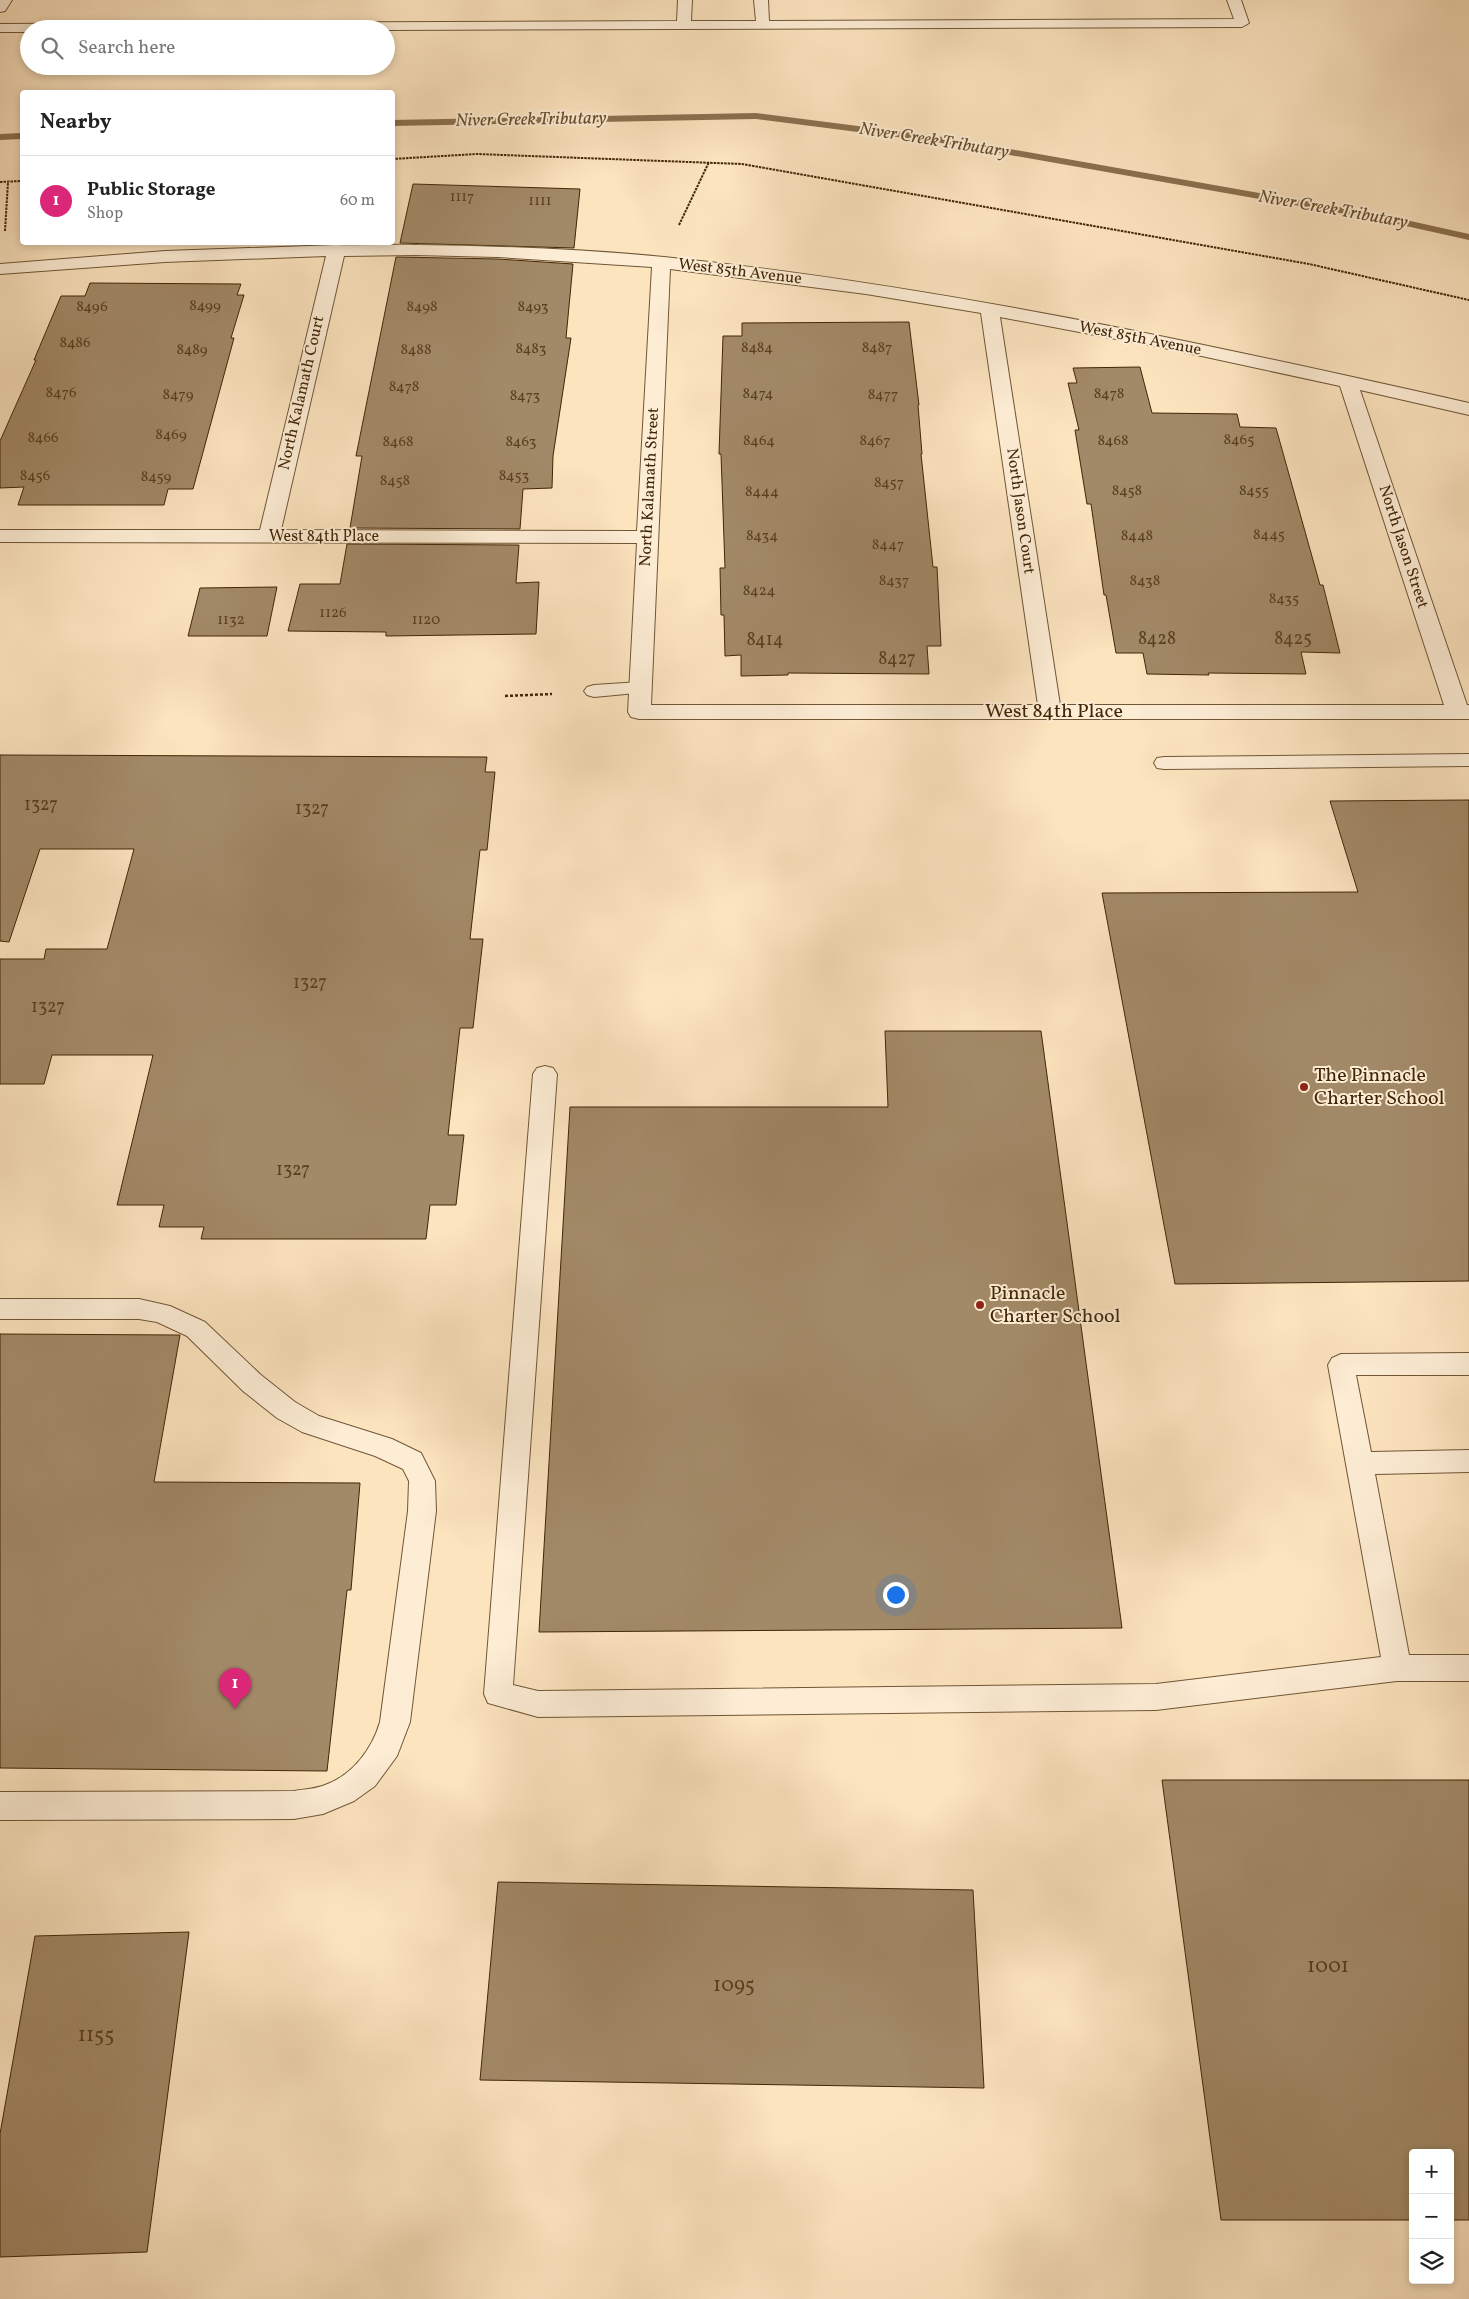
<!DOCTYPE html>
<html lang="en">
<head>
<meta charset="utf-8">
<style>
  body { margin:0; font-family:Vollkorn,serif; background:#f6f6f6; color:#222 }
  .controls { position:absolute; right:15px; bottom:15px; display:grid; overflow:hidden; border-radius:5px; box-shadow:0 2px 8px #0003 }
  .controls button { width:45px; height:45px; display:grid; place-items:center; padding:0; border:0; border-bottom:1px solid #e0e0e0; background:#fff; color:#222; font:25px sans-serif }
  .you { position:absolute; left:895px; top:1594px; width:18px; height:18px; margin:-12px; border:4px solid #fff; border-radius:50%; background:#1a73e8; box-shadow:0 0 0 8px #1a73e833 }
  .badge { display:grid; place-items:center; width:32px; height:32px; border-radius:50%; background:#db2777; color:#fff; font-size:16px; font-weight:700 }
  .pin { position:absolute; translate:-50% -41px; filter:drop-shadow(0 1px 2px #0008) }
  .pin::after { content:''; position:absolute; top:26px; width:18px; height:15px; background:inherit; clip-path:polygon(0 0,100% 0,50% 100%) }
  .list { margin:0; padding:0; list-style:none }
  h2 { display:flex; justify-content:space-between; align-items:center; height:65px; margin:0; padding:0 20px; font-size:21px }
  h2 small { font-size:16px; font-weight:400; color:#767676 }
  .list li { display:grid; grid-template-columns:32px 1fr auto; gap:15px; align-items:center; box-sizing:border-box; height:90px; padding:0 20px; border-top:1px solid #e0e0e0 }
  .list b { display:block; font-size:19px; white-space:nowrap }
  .list p { margin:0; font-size:16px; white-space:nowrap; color:#767676 }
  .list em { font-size:16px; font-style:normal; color:#767676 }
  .icon { flex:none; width:28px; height:28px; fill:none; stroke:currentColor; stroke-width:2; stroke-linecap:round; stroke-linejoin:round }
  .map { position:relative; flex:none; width:1469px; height:2299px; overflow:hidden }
  .search { position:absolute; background:#fff; box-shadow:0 2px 8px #0003; left:20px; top:20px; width:375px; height:55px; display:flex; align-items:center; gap:12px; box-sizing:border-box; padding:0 18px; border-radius:28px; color:#767676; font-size:19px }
  .panel { position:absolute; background:#fff; box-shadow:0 2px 8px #0003; left:20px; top:90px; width:375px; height:155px; border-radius:5px }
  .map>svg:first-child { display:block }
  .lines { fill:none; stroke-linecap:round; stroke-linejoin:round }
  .stream { fill:#8b7150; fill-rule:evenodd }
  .building { fill:#a28967; stroke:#412607 }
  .lane-casing { stroke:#705635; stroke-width:2 }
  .street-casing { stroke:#705635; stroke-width:2 }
  .path-far1 { stroke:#412607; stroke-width:2; stroke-dasharray:2.5 1; stroke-linecap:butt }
  .path { stroke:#412607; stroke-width:2.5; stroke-dasharray:3 2; stroke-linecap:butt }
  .lane { fill:#fdedd5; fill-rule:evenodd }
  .street { fill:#fdedd5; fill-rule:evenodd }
  .poi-dot { fill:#8f2418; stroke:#fdedd5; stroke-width:2 }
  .labels { text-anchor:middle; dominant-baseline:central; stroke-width:4; stroke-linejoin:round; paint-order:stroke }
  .far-number-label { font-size:15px; fill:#593f1f }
  .far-street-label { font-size:16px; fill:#412607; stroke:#fdedd5 }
  .far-water-label { font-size:18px; font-style:italic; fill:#664c2b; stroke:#fdedd5 }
  .number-label { font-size:18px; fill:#593f1f }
  .street-label { font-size:20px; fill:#412607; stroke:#fdedd5 }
  .poi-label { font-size:20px; fill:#412607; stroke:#fdedd5; text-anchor:start }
  .near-number-label { font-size:21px; fill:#593f1f }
</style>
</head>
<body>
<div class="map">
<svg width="1469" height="2299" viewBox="0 0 1469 2299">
  <rect width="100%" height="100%" fill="#fce4bf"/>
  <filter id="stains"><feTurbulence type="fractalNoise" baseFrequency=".004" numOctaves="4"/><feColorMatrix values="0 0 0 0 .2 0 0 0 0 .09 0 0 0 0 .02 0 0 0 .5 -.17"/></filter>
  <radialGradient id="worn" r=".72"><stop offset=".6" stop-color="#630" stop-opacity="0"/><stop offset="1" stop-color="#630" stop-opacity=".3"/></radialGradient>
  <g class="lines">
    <path class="stream" d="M756,113L936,136L1379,214L1469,234V240L1379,220L936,142L756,119L392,126V120Z
      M22,133V139L0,140V134Z"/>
  </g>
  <path class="building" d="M413,184L580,189L574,248L400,243Z
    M396,257L498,259L573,264L566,338H571L553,456L552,488L523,489L520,529L350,528L362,456H356Z
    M90,283L241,284L237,295H244L231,338H234L193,489H168L164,505H18L24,487L0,488V441L36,360H34L61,296H85Z
    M909,322L919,405H918L922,454H921L933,567H937L941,646H927L929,674L788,673V675L741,676V655L725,656L724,615H721L720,568H725L721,454H719L723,336H742V323Z
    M1140,367L1152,413L1237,414L1240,427L1276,428L1320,585H1323L1340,653L1301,652L1306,674L1208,673L1209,675L1147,674L1143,653H1116L1106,595H1104L1091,504H1087L1075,430H1079L1068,383H1077L1073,368Z
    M347,544L519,545L516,583L539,582L536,634L386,636V632L288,631L300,584H340Z
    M277,587L267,636H188L200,588Z
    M0,755L487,757L485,772H495L487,850H480L470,939H483L473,1028H460L448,1135H464L456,1205H430L426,1239H201L204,1227H159L164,1205H117L153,1055H52L44,1084H0V959H44L46,949H107L134,849H40L9,942L0,941Z
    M1469,800V1281L1175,1284L1102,893L1358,892L1330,801Z
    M885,1031H1041L1122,1628L539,1632L570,1107H888Z
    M0,1334L180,1335L154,1482L360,1483L351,1590H347L327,1771L0,1768Z
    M1162,1780H1469V2220H1450V2153H1413V2220H1221Z
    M498,1882L973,1890L984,2088L480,2080Z
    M189,1932L147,2252L0,2257V2134L35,1936Z"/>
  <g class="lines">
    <defs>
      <path id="lane" d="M0,0H12L5,11L0,12Z
        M678,0H692L691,21H756L754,0H768L769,21L1234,19L1227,0H1241L1249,23L1242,27L386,30V29H29V32H0V24L677,21Z
        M640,682L647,684L650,688L647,692L594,697L587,695L584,691L587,687L594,685Z
        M1469,754V766L1164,769L1157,768L1154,763L1157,758L1164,757Z
        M545,1066L553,1068L557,1074L513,1685L538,1691L1156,1684L1381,1657L1328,1365L1332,1358L1341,1354L1469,1353V1375H1356L1371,1452L1469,1450V1472L1375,1474L1409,1655H1469V1681H1397L1156,1710L538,1717L488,1703L484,1694L533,1074L537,1068Z
        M0,1299H139L170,1306L205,1322L261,1375L295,1402L319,1416L392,1439L421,1453L435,1481L436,1511L410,1722L397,1756L375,1786L354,1801L323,1814L294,1819L0,1820V1792L294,1791C304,1789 316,1789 325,1785C353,1775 372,1749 380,1722L408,1511L409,1481L403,1469L375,1456L302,1432L277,1418L243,1391L187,1336L157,1322L139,1319H0Z"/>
      <path id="street" d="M336,245C363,246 390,244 417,245C499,246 582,249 664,257C936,285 1203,343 1469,403V415L1360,390L1467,705H1469V719H639L631,717L628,712L637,543L0,542V530H260L326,256L165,262L0,274V264L165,251ZM415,255L498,257L652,267L637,531L281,530L344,256ZM670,269L866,294L981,313L1038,705H651ZM1000,317L1169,349L1340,386L1444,705H1060Z"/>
    </defs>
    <use href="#lane" class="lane-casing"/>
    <use href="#street" class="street-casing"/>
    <path class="path-far1" d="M392,159L477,154L742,164L1309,264L1469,300
      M0,182L22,181
      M679,225L709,162
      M5,231L8,182"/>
    <path class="path" d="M505,696L552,694"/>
    <use href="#lane" class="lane"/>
    <use href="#street" class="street"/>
  </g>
  <g class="poi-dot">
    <circle cx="1304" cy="1087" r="5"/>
    <circle cx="980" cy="1305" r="5"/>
  </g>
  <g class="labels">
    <g class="far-number-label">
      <text x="462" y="197">1117</text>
      <text x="540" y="201">1111</text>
      <text x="205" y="306">8499</text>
      <text x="92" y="307">8496</text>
      <text x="422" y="307">8498</text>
      <text x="533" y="307">8493</text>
      <text x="75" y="343">8486</text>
      <text x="757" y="348">8484</text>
      <text x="877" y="348">8487</text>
      <text x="531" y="349">8483</text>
      <text x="192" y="350">8489</text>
      <text x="416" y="350">8488</text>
      <text x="404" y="387">8478</text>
      <text x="61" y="393">8476</text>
      <text x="758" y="394">8474</text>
      <text x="1109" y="394">8478</text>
      <text x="178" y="395">8479</text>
      <text x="883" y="395">8477</text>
      <text x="525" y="396">8473</text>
      <text x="171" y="435">8469</text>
      <text x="43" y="438">8466</text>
      <text x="1239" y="440">8465</text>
      <text x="759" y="441">8464</text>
      <text x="875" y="441">8467</text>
      <text x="1113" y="441">8468</text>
      <text x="398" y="442">8468</text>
      <text x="521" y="442">8463</text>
      <text x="35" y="476">8456</text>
      <text x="514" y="476">8453</text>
      <text x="156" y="477">8459</text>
      <text x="395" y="481">8458</text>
      <text x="889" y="483">8457</text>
      <text x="1127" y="491">8458</text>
      <text x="1254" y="491">8455</text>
      <text x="762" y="492">8444</text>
      <text x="1269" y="535">8445</text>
      <text x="762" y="536">8434</text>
      <text x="1137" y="536">8448</text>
      <text x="888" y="545">8447</text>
      <text x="894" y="581">8437</text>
      <text x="1145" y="581">8438</text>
      <text x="759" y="591">8424</text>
      <text x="1284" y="599">8435</text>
      <text x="333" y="613">1126</text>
      <text x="231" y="620">1132</text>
      <text x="426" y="620">1120</text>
    </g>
    <g class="far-street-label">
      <text transform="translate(740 272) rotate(7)">West 85th Avenue</text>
      <text transform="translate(1140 339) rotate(11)">West 85th Avenue</text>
      <text transform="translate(302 393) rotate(-77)">North Kalamath Court</text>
      <text transform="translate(650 487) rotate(-87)">North Kalamath Street</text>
      <text transform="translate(1020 511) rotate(82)">North Jason Court</text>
      <text x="324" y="537">West 84th Place</text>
      <text transform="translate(1403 547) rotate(72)">North Jason Street</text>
    </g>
    <g class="far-water-label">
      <text transform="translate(531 120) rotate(-1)">Niver Creek Tributary</text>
      <text transform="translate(934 141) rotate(9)">Niver Creek Tributary</text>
      <text transform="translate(1333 210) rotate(10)">Niver Creek Tributary</text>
    </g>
    <g class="number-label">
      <text x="1157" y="639">8428</text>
      <text x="1293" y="639">8425</text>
      <text x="765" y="640">8414</text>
      <text x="897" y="659">8427</text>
      <text x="41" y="805">1327</text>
      <text x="312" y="809">1327</text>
      <text x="310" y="983">1327</text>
      <text x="48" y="1007">1327</text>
      <text x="293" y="1170">1327</text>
    </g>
    <g class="street-label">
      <text x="1054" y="712">West 84th Place</text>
    </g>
    <g class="poi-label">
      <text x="1314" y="1076">The Pinnacle<tspan x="1314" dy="23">Charter School</tspan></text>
      <text x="990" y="1294">Pinnacle<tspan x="990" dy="23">Charter School</tspan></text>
    </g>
    <g class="near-number-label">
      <text x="1328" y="1966">1001</text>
      <text x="734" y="1985">1095</text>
      <text x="96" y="2035">1155</text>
    </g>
  </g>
  <rect width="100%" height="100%" filter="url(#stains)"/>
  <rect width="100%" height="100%" fill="url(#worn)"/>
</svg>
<div class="controls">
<button>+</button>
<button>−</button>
<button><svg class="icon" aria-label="layers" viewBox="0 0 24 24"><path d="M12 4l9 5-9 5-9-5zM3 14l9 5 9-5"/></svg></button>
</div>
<div class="you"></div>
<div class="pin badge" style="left:235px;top:1709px">1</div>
<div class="search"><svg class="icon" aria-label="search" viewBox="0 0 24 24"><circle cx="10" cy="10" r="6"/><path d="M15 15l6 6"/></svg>Search here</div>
<section class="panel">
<h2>Nearby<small></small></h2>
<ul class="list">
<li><span class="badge">1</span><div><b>Public Storage</b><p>Shop</p></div><em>60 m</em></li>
</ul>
</section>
</div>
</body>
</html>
